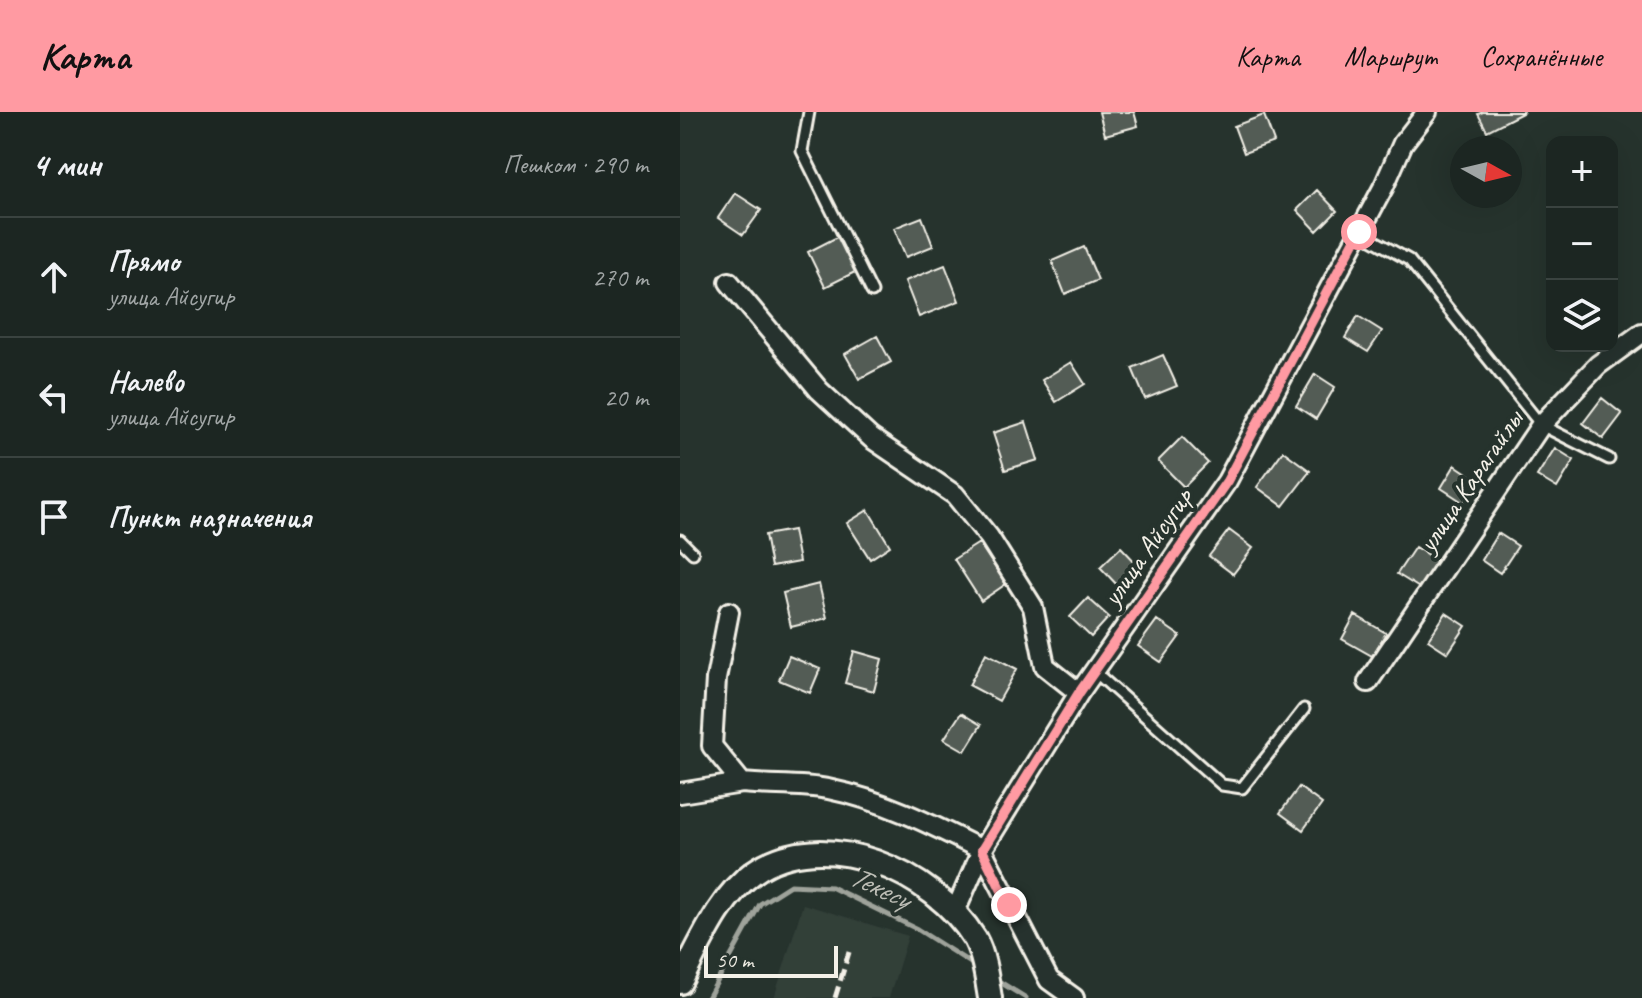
<!DOCTYPE html>
<html lang="ru">
<head>
<meta charset="utf-8">
<style>
  body { margin:0; font-family:Caveat,sans-serif; background:#29322f; color:#f1f3f6 }
  .controls { position:absolute; right:24px; top:24px; display:grid; overflow:hidden; border-radius:16px; box-shadow:0 8px 32px #0002 }
  .controls button { width:72px; height:72px; display:grid; place-items:center; padding:0; border:0; border-bottom:2px solid #3a4340; background:#1c2622; color:#f1f3f6; font:40px sans-serif }
  .compass { position:absolute; left:770px; top:24px; width:72px; height:72px; border-radius:50%; background:#1c2622; box-shadow:0 8px 32px #0002; rotate:98deg }
  .scale { position:absolute; left:24px; bottom:20px; width:134px; box-sizing:border-box; padding-left:8px; border:4px solid #f4f1e8; border-top:0; font-size:22px; line-height:28px; white-space:nowrap; color:#f4f1e8; -webkit-text-stroke:6px #26332d; paint-order:stroke }
  .stop { position:absolute; width:24px; height:24px; margin:-18px; border:6px solid #ff9aa2; border-radius:50%; background:#fff }
  .stop.end { background:#ff9aa2; border-color:#fff; box-shadow:0 2px 8px #0008 }
  .list { margin:0; padding:0; list-style:none }
  h2 { display:flex; justify-content:space-between; align-items:center; height:104px; margin:0; padding:0 32px; font-size:34px }
  h2 small { font-size:26px; font-weight:400; color:#a0a5a5 }
  .list li { display:grid; grid-template-columns:52px 1fr auto; gap:24px; align-items:center; box-sizing:border-box; height:120px; padding:0 32px; border-top:2px solid #3a4340 }
  .list b { display:block; font-size:30px; white-space:nowrap }
  .list p { margin:0; font-size:26px; white-space:nowrap; color:#a0a5a5 }
  .list em { font-size:26px; font-style:normal; color:#a0a5a5 }
  .icon { flex:none; width:44px; height:44px; fill:none; stroke:currentColor; stroke-width:2; stroke-linecap:round; stroke-linejoin:round }
  .map { position:relative; flex:none; width:962px; height:886px; overflow:hidden }
  header { display:flex; align-items:center; gap:48px; box-sizing:border-box; height:112px; padding:0 40px; background:#ff9aa2; color:#111 }
  header strong { font-size:38px }
  nav { display:flex; gap:44px; margin-inline-start:auto; font-size:28px }
  main { display:flex }
  aside { flex:1; background:#1c2622 }
  .map>svg:first-child { display:block }
  .built { fill:#333f39 }
  .lines { fill:none; stroke-linecap:round; stroke-linejoin:round }
  .stream { stroke:#9fa39b; stroke-width:5 }
  .building { fill:#525c55; stroke:#f4f1e8; stroke-width:2 }
  .service-casing { stroke:#f4f1e8; stroke-width:15 }
  .minor-casing { stroke:#f4f1e8; stroke-width:24 }
  .tertiary-casing { stroke:#f4f1e8; stroke-width:28 }
  .service { stroke:#26332d; stroke-width:9 }
  .minor { stroke:#26332d; stroke-width:18 }
  .tertiary { stroke:#26332d; stroke-width:22 }
  .rail { stroke:#f4f1e8; stroke-width:5; stroke-dasharray:12 6; stroke-linecap:butt }
  .route { stroke:#ff9aa2; stroke-width:10 }
  .labels { text-anchor:middle; dominant-baseline:central; stroke-width:8; stroke-linejoin:round; paint-order:stroke }
  .street-label { font-size:28px; fill:#f4f1e8; stroke:#26332d }
  .water-label { font-size:30px; font-style:italic; fill:#bcbdb5; stroke:#26332d }
</style>
</head>
<body>
<header>
<strong>Карта</strong>
<nav><a>Карта</a><a>Маршрут</a><a>Сохранённые</a></nav>
</header>
<main>
<aside>
<h2>4 мин<small>Пешком · 290 m</small></h2>
<ul class="list">
<li><svg class="icon" aria-label="ahead" viewBox="0 0 24 24"><path d="M12 20V5M6 11l6-6 6 6"/></svg><div><b>Прямо</b><p>улица Айсугир</p></div><em>270 m</em></li>
<li><svg class="icon" aria-label="left" viewBox="0 0 24 24"><path d="M17 20v-9H6M10 6l-5 5 5 5"/></svg><div><b>Налево</b><p>улица Айсугир</p></div><em>20 m</em></li>
<li><svg class="icon" aria-label="arrive" viewBox="0 0 24 24"><path d="M6 21V4h12l-3 4 3 4H6"/></svg><div><b>Пункт назначения</b></div></li>
</ul>
</aside>
<div class="map">
<svg width="962" height="886" viewBox="0 0 962 886">
  <rect width="100%" height="100%" fill="#26332d"/>
  <filter id="ink" filterUnits="userSpaceOnUse"><feTurbulence type="fractalNoise" baseFrequency=".0125" numOctaves="2"/><feDisplacementMap in="SourceGraphic" scale="16" xChannelSelector="R" yChannelSelector="G"/><feConvolveMatrix kernelMatrix="1 2 1 2 8 2 1 2 1" color-interpolation-filters="sRGB"/></filter>
  <g filter="url(#ink)">
    <path class="built" d="M123,792L228,824L209,886H94Z"/>
    <g class="lines">
      <path class="stream" d="M312,865L346,886
        M28,886L80,792L110,773L151,775L237,817L297,855"/>
    </g>
    <path class="building" d="M419,0H454L458,14L425,23Z
      M803,0H844L807,19L798,2Z
      M584,3L594,30L564,41L554,14Z
      M637,78L657,99L637,119L617,98Z
      M55,81L81,98L63,123L38,106Z
      M242,105L253,134L226,145L214,116Z
      M159,124L177,159L145,175L128,140Z
      M404,135L418,168L385,182L372,149Z
      M265,153L279,189L239,205L225,169Z
      M678,204L702,219L688,240L665,226Z
      M197,224L211,250L179,267L165,242Z
      M483,243L497,274L465,287L452,256Z
      M391,250L405,272L376,290L362,268Z
      M635,262L655,275L636,307L616,294Z
      M922,286L942,302L923,327L903,311Z
      M346,310L358,348L325,358L313,321Z
      M502,325L528,351L504,375L478,349Z
      M875,336L894,348L877,376L857,364Z
      M603,339L630,359L603,394L577,375Z
      M775,353L799,369L784,391L761,376Z
      M188,398L210,434L190,447L167,411Z
      M113,418L119,450L91,455L85,423Z
      M549,418L573,436L553,462L529,444Z
      M818,421L838,434L820,461L801,448Z
      M299,431L326,472L301,489L274,447Z
      M441,435L460,455L439,475L420,455Z
      M735,435L759,450L741,477L717,462Z
      M139,472L147,506L111,515L103,481Z
      M408,486L429,505L411,525L390,505Z
      M766,501L786,514L768,541L748,528Z
      M675,503L706,521L692,544L662,527Z
      M477,508L500,524L481,550L458,534Z
      M174,539L202,547L194,579L165,571Z
      M306,541L337,557L319,589L289,573Z
      M109,544L140,557L130,581L99,568Z
      M281,601L301,613L285,639L264,627Z
      M619,675L642,692L623,718L600,701Z"/>
    <g class="lines">
      <defs>
        <path id="service" d="M129,0L122,39L192,180
          M679,120L729,148L861,313L929,347
          M0,428L13,441
          M414,559L542,673L562,676L624,597"/>
        <path id="minor" d="M49,170L139,278L191,326L275,383L309,425L353,495L365,554L399,581
          M49,500L36,567L32,634L62,671C91,674 120,672 148,677C203,688 253,713 302,738L275,800
          M688,570L861,313L918,253L962,221
          M0,681L62,671
          M394,886L369,868L302,738L399,581L547,369L704,74L723,31L747,0"/>
        <path id="tertiary" d="M0,870C20,833 39,785 74,760C144,711 254,760 295,827C304,843 307,868 310,886"/>
      </defs>
      <use href="#service" class="service-casing"/>
      <use href="#minor" class="minor-casing"/>
      <use href="#tertiary" class="tertiary-casing"/>
      <use href="#service" class="service"/>
      <use href="#minor" class="minor"/>
      <use href="#tertiary" class="tertiary"/>
      <path class="rail" d="M155,886L170,837"/>
    </g>
  </g>
  <g class="lines" filter="url(#ink)">
    <path class="route" d="M329,793L302,738L399,581L547,369L679,120"/>
  </g>
  <g class="labels">
    <g class="street-label">
      <text transform="translate(790 369) rotate(-56)">улица Карагайлы</text>
      <text transform="translate(467 435) rotate(-55)">улица Айсугир</text>
    </g>
    <g class="water-label">
      <text transform="translate(200 775) rotate(25)">Текесу</text>
    </g>
  </g>
</svg>
<div class="controls">
<button>+</button>
<button>−</button>
<button><svg class="icon" aria-label="layers" viewBox="0 0 24 24"><path d="M12 4l9 5-9 5-9-5zM3 14l9 5 9-5"/></svg></button>
</div>
<svg class="compass" viewBox="-18 -18 36 36"><path d="M0-13l5 13h-10z" fill="#e53935"/><path d="M0 13l5-13h-10z" fill="#a0a5a5"/></svg>
<div class="scale">50 m</div>
<div class="stop" style="left:679px;top:120px"></div>
<div class="stop end" style="left:329px;top:793px"></div>
</div>
</main>
</body>
</html>
